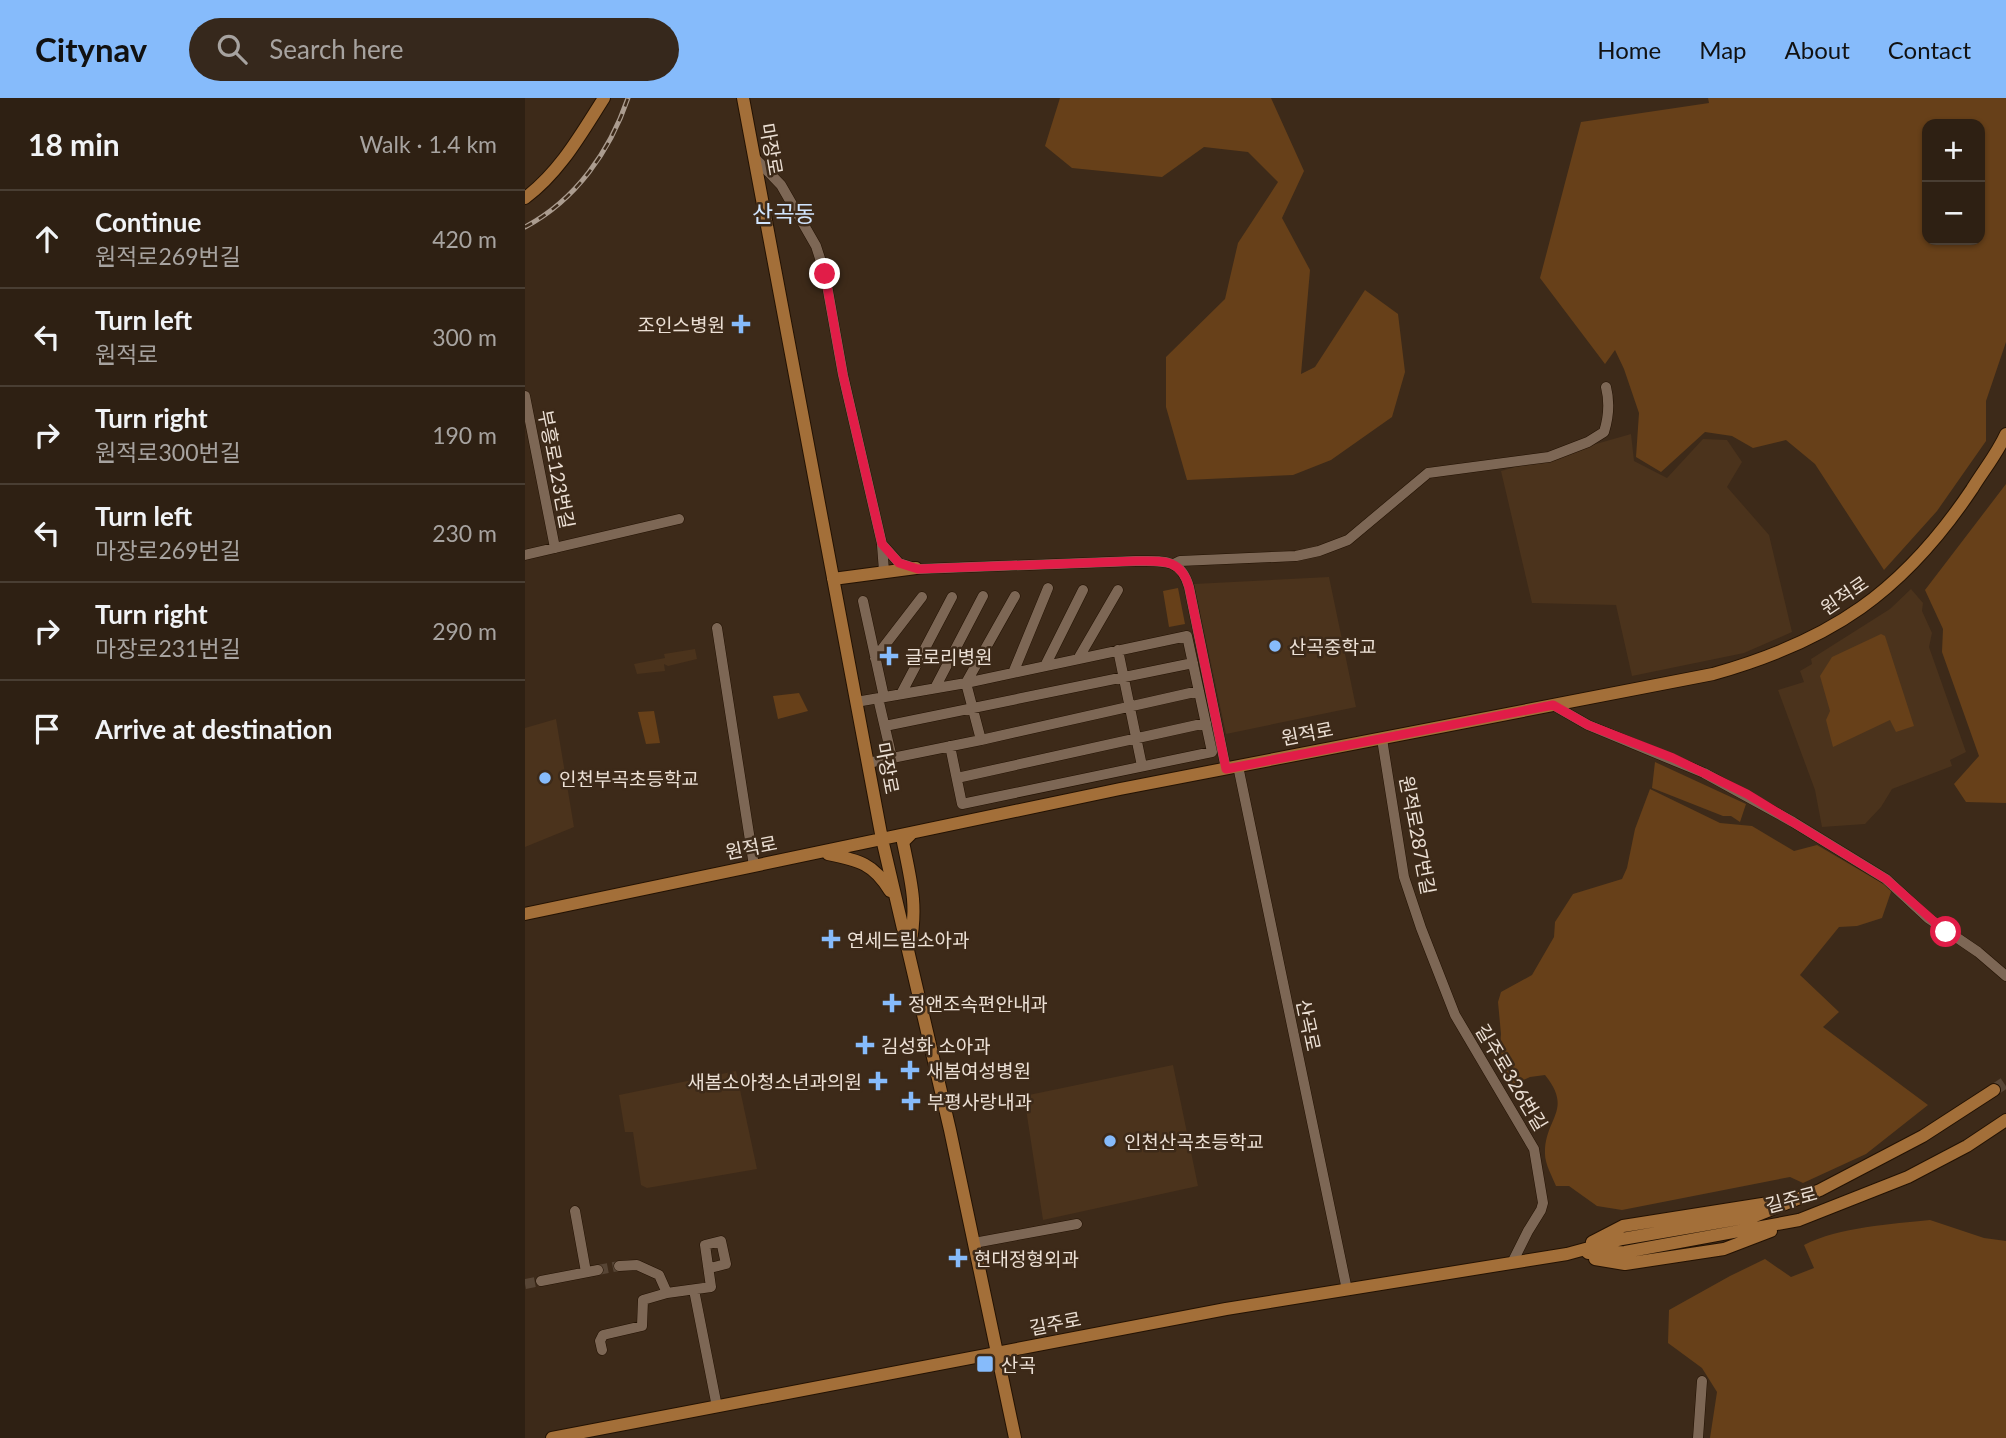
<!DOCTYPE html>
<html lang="en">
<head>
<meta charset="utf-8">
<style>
  body { margin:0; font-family:Lato,"Noto Sans KR",sans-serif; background:#36281c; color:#f1f3f6 }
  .controls { position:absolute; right:21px; top:21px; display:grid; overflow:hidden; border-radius:14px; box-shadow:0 2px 5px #0004 }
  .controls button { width:63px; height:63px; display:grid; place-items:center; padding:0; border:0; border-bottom:2px solid #493e33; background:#2e2013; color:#f1f3f6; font:35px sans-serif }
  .stop { position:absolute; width:21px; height:21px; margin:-16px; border:5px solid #e11d48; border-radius:50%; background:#fff }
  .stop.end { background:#e11d48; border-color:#fff; box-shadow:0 2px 7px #0008 }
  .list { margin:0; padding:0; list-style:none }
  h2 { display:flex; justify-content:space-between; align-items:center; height:91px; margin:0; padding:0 28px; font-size:30px }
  h2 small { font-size:23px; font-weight:400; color:#a7a3a0 }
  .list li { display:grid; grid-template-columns:46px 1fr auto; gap:21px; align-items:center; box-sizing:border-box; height:98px; padding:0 28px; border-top:2px solid #493e33 }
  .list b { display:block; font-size:26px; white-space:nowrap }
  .list p { margin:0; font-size:23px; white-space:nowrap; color:#a7a3a0 }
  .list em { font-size:23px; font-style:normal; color:#a7a3a0 }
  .icon { flex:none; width:38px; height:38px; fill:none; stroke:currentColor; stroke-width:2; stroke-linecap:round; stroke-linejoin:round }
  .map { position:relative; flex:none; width:1481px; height:1340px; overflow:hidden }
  header { display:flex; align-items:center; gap:42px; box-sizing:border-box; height:98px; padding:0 35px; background:#86bbfb; color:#111 }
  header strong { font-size:33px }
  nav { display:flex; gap:38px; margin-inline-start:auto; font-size:24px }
  .search { width:490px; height:63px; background:#36281c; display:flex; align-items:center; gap:18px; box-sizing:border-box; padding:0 24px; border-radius:38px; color:#a7a3a0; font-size:26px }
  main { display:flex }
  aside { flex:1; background:#2e2013 }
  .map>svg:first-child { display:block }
  .built { fill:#4b331c }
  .green { fill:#674019; fill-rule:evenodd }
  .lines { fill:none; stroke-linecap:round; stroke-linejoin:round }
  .minor-tunnel { stroke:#574535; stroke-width:10; stroke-dasharray:10 5; stroke-linecap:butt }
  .major-tunnel { stroke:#574535; stroke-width:12; stroke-dasharray:12 6; stroke-linecap:butt }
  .minor-casing { stroke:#231203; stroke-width:11 }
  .major-casing { stroke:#231203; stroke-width:14 }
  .minor { stroke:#7d6755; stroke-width:10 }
  .major { stroke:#a36f39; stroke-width:12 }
  .rail-casing { stroke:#ab9c8f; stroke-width:5 }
  .rail { stroke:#3d2a19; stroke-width:2.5; stroke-dasharray:8; stroke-linecap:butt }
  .route { stroke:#e11d48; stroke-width:9 }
  .poi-dot { fill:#86bbfb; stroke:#3d2a19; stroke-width:2.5 }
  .labels { text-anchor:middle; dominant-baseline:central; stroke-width:5; stroke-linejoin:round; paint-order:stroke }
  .street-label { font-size:19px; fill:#ece0d5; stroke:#3d2a19 }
  .poi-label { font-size:19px; fill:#ece0d5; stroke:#3d2a19; text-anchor:start }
  .quarter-label { font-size:23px; fill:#d1e5fe; stroke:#3d2a19 }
</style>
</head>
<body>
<header>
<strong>Citynav</strong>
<div class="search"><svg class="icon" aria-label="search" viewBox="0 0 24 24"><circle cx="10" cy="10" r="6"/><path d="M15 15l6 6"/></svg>Search here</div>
<nav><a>Home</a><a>Map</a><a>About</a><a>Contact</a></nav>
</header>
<main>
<aside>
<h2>18 min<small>Walk · 1.4 km</small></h2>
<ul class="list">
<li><svg class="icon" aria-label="ahead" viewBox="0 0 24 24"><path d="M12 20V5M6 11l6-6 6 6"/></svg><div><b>Continue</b><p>원적로269번길</p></div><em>420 m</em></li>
<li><svg class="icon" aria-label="left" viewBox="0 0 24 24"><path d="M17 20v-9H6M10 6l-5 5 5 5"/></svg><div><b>Turn left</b><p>원적로</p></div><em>300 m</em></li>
<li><svg class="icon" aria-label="right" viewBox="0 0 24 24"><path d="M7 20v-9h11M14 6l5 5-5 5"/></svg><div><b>Turn right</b><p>원적로300번길</p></div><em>190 m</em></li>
<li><svg class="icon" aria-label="left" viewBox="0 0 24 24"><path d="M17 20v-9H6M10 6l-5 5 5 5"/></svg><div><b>Turn left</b><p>마장로269번길</p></div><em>230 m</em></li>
<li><svg class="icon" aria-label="right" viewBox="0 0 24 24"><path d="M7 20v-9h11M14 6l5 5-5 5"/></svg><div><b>Turn right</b><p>마장로231번길</p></div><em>290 m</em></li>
<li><svg class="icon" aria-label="arrive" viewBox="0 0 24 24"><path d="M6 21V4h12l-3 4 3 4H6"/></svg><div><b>Arrive at destination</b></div></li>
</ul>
</aside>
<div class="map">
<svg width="1481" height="1340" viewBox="0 0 1481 1340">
  <rect width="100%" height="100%" fill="#3d2a19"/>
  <path class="built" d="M1106,336L1109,363L1142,380L1178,341L1202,342L1217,364L1202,389L1244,437L1267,534L1219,555L1107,578L1091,507L1007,505L976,373Z
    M804,479L831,609L701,636L669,486Z
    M1386,491L1398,505L1397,513L1407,535L1404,549L1441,654L1425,662L1427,668L1367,691L1356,709L1340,726L1297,729L1290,692L1253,592L1279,584L1275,573L1287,566L1286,561L1365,511Z
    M170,551L172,561L143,568L139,566L140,573L112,576L109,566L140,560L139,556Z
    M31,621L49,729L0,749V630Z
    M648,967L673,1088L518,1122L499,998Z
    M211,973L232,1071L122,1090L116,1087L108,1034H100L94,997Z"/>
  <path class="green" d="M535,0H746L779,73L757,120L785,172L776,276L790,269L840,192L873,216L880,274L867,319L806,362L768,377L662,382L641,309V259L700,201L713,145L753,84L723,54L679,49L637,79L547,70L520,48Z
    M1183,0H1481V244L1461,303V343L1412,413L1359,472L1290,366L1261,342L1228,350L1207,338L1180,334L1136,374L1111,359L1114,315L1099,271L1090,252L1080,266L1015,180L1056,24L1184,5ZM1402,26H1455V142H1402Z
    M1481,386V705L1441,704L1429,686L1454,658L1417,554L1418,531L1400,492Z
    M653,490L660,526L644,529L638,493Z
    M1356,536L1360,538L1389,628L1371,634L1365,622L1308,649L1301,622L1305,613L1295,578L1307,559Z
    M274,595L283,613L253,621L248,598Z
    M129,613L135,645L121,646L113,614Z
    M1130,664L1221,706L1215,724L1206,718H1198L1127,690Z
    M1125,691L1195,725L1227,728L1269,753L1292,747L1367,791L1357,820L1332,828L1314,829L1275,877L1314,914L1298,929L1403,1007L1341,1056L1278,1085L1265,1079L1097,1112L1072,1108L1044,1088H1031C1027,1078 1020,1066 1020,1056C1019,1020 1049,1013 1020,977L1005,979L983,989L973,971L976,936L973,904L976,894L1007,877L1029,839L1030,824L1048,796L1097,781L1102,770L1110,731Z
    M1405,1122L1459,1140L1481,1143V1340H1185L1192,1294L1177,1270L1143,1245L1144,1212L1205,1178L1240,1161L1266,1179L1289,1170L1279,1147C1314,1129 1367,1126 1405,1122Z"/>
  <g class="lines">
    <path class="minor-tunnel" d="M73,1172L94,1168
      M0,1186L16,1183"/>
    <path class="major-tunnel" d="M1469,992L1481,984"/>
    <defs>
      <path id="minor" d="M229,59L256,87L291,148L300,176L318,277L357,446L374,465L393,471L611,463C638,463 656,460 664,489L701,671
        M0,298L30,450
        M357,447L359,473
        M0,457L154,421
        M649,466L655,463L771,458L794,453L823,442L903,375L1024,359L1063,344L1079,334C1084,318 1085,305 1081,289
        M338,503L359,599
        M192,530L229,768
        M593,552L617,668
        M350,560L397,499
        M553,561L593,492
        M520,568L558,492
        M488,575L523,490
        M441,585L490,498
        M410,590L458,498
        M376,596L427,499
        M353,600L367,660
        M331,604L441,585L456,642L343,665
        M1028,607L1063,627L1179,675L1268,724L1361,781L1403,820L1453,854L1481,878
        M360,628L668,565
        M857,641L879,779L896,830L930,917L1009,1051L1018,1105L1016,1112L1003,1133L987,1165
        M456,642L674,593
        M425,648L437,706L687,654L662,538L441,585
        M713,668L822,1192
        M432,680L681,625
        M50,1113L61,1174
        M449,1145L552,1126
        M94,1168L112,1167L134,1177L142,1195
        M16,1183L73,1172
        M169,1192L192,1309
        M77,1252L75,1243L78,1237L117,1228L118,1202L142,1195L186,1189L180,1147L196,1143L201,1166L185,1170
        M1173,1340L1177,1283"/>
      <path id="major" d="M218,0L357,741L425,1032L490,1340
        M0,100C35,74 56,36 79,0
        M308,481L391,470
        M303,756C334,762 349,766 365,793
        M0,816L595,691L1188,576C1306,543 1378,494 1447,391C1458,373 1472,356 1481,336
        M385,848C393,808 386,783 378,744L387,735
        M1067,1144L1098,1128L1250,1104
        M1063,1155L1100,1154L1274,1122L1383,1079L1442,1048L1481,1022
        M1070,1161L1100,1166L1199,1151L1246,1133
        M27,1340L701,1211L1042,1156L1097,1141L1230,1118L1295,1092L1398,1038L1469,992"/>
    </defs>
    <use href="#minor" class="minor-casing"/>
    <use href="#major" class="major-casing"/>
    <use href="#minor" class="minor"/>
    <use href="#major" class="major"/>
    <defs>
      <path id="rail" d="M0,129C51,102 85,53 103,0"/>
    </defs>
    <use href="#rail" class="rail-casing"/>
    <use href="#rail" class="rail"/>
  </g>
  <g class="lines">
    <path class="route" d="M300,176L318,277L357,446L374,465L393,471L611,463C637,463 656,460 664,489L701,671L1028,607L1063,627L1148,660L1222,696L1361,781L1421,834"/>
  </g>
  <g class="poi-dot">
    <path d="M212.5 215.5h7v7h7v7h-7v7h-7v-7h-7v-7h7z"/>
    <circle cx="750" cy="548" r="7"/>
    <path d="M360.5 547.5h7v7h7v7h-7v7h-7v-7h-7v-7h7z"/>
    <circle cx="20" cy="680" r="7"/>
    <path d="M302.5 830.5h7v7h7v7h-7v7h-7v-7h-7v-7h7z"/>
    <path d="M363.5 894.5h7v7h7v7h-7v7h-7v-7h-7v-7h7z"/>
    <path d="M336.5 936.5h7v7h7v7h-7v7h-7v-7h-7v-7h7z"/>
    <path d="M381.5 961.5h7v7h7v7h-7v7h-7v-7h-7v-7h7z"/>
    <path d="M349.5 972.5h7v7h7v7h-7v7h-7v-7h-7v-7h7z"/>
    <path d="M382.5 992.5h7v7h7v7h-7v7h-7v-7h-7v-7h7z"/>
    <circle cx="585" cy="1043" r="7"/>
    <path d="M429.5 1149.5h7v7h7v7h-7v7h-7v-7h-7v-7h7z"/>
    <rect x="451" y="1257" width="18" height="18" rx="3.5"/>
  </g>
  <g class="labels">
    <g class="street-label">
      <text transform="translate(247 51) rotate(80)">마장로</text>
      <text transform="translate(32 371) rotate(79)">부흥로123번길</text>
      <text transform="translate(1319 497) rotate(-34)">원적로</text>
      <text transform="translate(782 635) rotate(-11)">원적로</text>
      <text transform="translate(363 670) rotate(79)">마장로</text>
      <text transform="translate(893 737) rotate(79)">원적로287번길</text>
      <text transform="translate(226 749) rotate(-11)">원적로</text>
      <text transform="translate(784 927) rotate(78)">산곡로</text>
      <text transform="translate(987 979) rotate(59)">길주로326번길</text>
      <text transform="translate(1266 1101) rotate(-15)">길주로</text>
      <text transform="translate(530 1225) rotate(-11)">길주로</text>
    </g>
    <g class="poi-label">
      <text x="200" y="226" text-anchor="end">조인스병원</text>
      <text x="764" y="548">산곡중학교</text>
      <text x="380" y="558">글로리병원</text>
      <text x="34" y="680">인천부곡초등학교</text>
      <text x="322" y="841">연세드림소아과</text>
      <text x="383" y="905">정앤조속편안내과</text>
      <text x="356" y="947">김성화 소아과</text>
      <text x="401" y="972">새봄여성병원</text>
      <text x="337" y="983" text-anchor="end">새봄소아청소년과의원</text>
      <text x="402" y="1003">부평사랑내과</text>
      <text x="599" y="1043">인천산곡초등학교</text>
      <text x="449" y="1160">현대정형외과</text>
      <text x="476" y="1266">산곡</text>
    </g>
    <g class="quarter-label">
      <text x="259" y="115">산곡동</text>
    </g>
  </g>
</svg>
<div class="controls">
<button>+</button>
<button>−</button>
</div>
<div class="stop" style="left:1421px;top:834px"></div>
<div class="stop end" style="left:300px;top:176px"></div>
</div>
</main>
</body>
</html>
